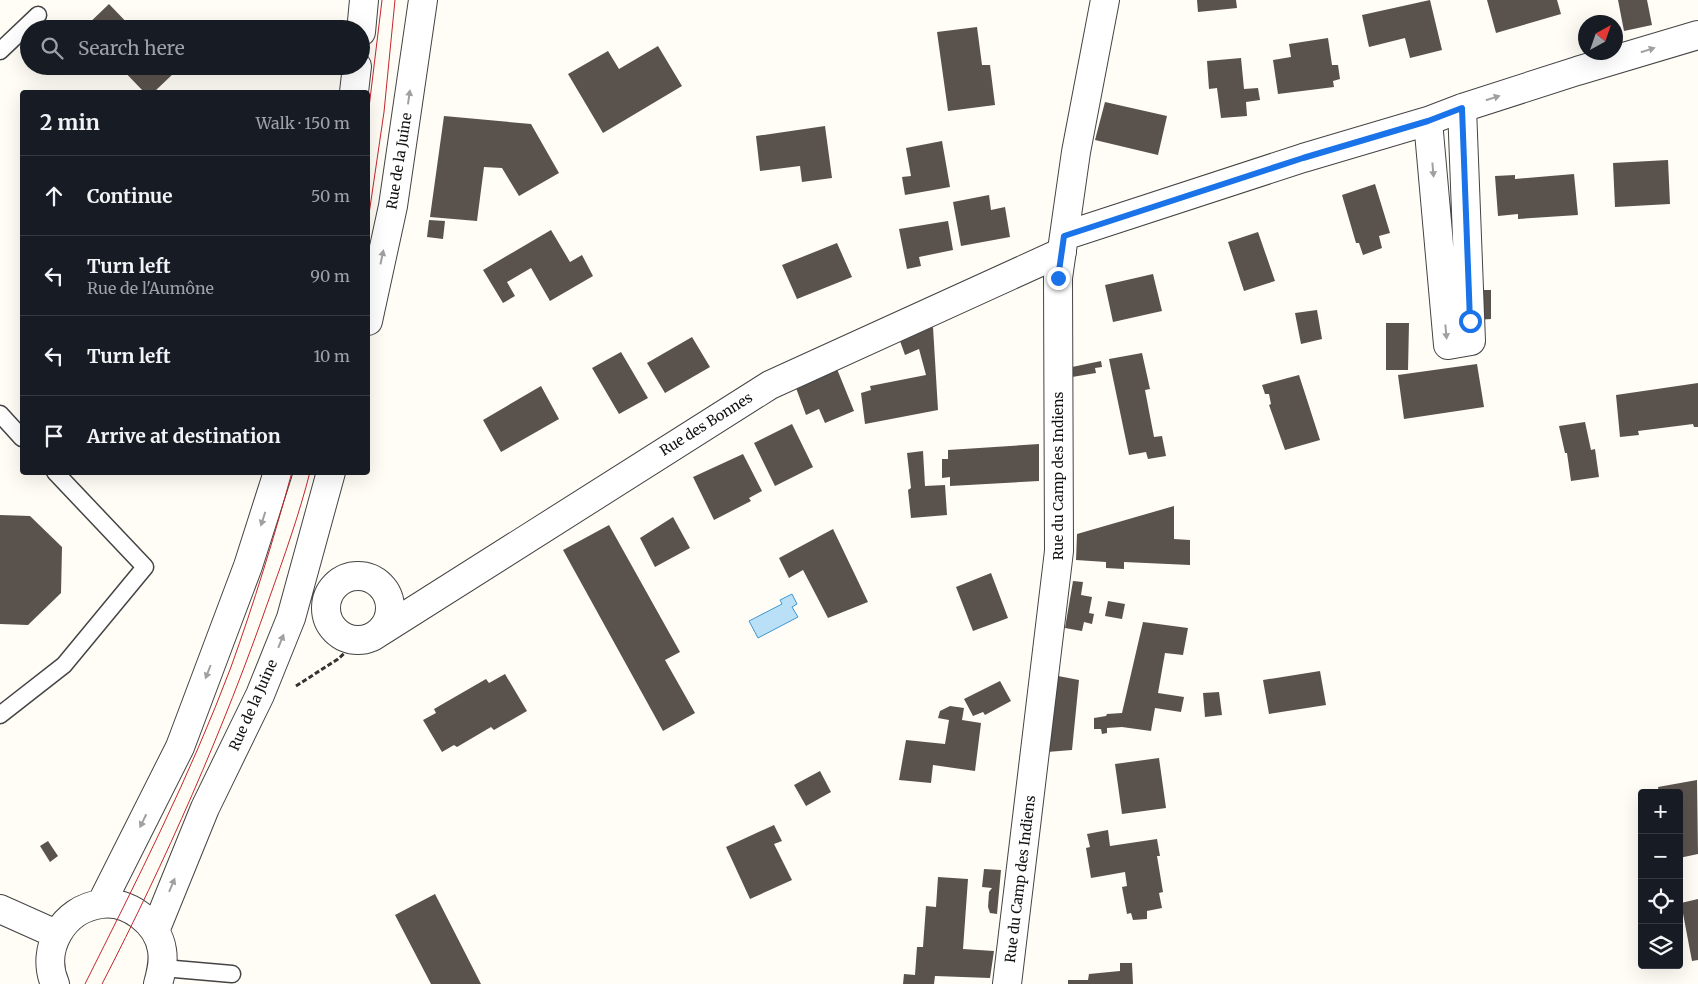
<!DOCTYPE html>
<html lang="en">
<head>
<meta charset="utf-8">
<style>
  body { margin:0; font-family:Merriweather,serif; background:#20242c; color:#f1f3f6 }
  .controls { position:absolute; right:15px; bottom:15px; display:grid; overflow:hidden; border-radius:5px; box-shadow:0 5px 20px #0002 }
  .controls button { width:45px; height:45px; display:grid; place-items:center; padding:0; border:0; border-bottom:1px solid #363941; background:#171b24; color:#f1f3f6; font:25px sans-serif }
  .compass { position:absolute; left:1578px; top:15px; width:45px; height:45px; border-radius:50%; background:#171b24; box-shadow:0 5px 20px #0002; rotate:40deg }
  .stop { position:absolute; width:15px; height:15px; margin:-11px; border:4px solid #1a73e8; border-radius:50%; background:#fff }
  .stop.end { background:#1a73e8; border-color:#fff; box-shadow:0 1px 5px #0008 }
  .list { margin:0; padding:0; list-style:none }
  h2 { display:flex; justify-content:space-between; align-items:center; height:65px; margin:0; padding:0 20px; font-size:21px }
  h2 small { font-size:16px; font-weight:400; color:#9ea1a6 }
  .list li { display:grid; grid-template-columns:32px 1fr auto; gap:15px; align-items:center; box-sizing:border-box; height:80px; padding:0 20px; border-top:1px solid #363941 }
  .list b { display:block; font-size:19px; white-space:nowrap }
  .list p { margin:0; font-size:16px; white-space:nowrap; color:#9ea1a6 }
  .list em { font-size:16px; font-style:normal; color:#9ea1a6 }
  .icon { flex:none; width:28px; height:28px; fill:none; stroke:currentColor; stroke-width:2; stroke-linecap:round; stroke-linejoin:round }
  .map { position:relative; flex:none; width:1698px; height:984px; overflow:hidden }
  .search { position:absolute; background:#171b24; box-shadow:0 5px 20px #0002; left:20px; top:20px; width:350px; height:55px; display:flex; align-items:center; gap:12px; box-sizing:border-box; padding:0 18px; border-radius:28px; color:#9ea1a6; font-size:19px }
  .panel { position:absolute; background:#171b24; box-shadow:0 5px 20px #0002; left:20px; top:90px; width:350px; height:385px; border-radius:5px }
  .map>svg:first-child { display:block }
  .water { fill:#b9e0f7; stroke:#3f96cf }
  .building { fill:#5a524d }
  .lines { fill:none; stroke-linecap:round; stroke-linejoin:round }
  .service-casing { stroke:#444; stroke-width:19 }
  .minor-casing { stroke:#444; stroke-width:30 }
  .path { stroke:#333; stroke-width:3; stroke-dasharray:5 2.5; stroke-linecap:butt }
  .service { stroke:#fff; stroke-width:16 }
  .minor { stroke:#fff; stroke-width:28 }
  .tram { stroke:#c4262e; stroke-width:1 }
  .oneway { fill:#a0a0a0 }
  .route { stroke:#1a73e8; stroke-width:6 }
  .labels { text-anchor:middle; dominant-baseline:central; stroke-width:5; stroke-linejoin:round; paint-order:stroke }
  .street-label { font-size:14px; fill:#111; stroke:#fff }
</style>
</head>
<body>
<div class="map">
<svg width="1698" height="984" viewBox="0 0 1698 984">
  <rect width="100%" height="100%" fill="#fffdf5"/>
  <path class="water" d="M792,594L797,604L792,607L798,617L758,638L749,621L782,604L780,600Z"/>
  <path class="building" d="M1197,0H1236L1237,8L1198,12Z
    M1430,0L1442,50L1410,58L1405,38L1369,47L1362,15Z
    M1487,0H1557L1561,14L1496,33Z
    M1618,0H1647L1652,25L1624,31Z
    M109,4L133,29H83Z
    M977,27L982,65H990L995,105L948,111L937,32Z
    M1328,38L1332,65H1338L1340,79L1333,81L1334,87L1278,94L1273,60L1291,57L1289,44Z
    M658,46L682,86L603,133L568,74L608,51L619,69Z
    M1241,58L1244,89L1258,88L1260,100L1246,102L1247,116L1221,118L1217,88L1209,89L1207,61Z
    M119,66H169L175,72L154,92H144Z
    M1105,102L1167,116L1158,155L1095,140Z
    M444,116L531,124L559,173L519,196L502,168L484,167L477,221L430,217Z
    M825,126L832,178L802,182L800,166L760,171L756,136Z
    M942,141L950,187L905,195L902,177L911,176L906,148Z
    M1668,160L1670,204L1615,207L1613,163Z
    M1574,174L1578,215L1518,219V214L1498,216L1495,176L1515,175V179Z
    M1375,184L1390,233L1379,236L1382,248L1363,255L1359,243H1356L1342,195Z
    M989,195L991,210L1005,207L1010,237L961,246L953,202Z
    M429,220L445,221L443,239L427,237Z
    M948,221L953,250L919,257L921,266L907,269L899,229Z
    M551,230L570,262L582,255L593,276L550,301L531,268L507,282L515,296L503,303L483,270Z
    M1258,232L1275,281L1244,291L1228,242Z
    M837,243L852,277L797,299L782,265Z
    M1153,274L1162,311L1113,322L1105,285Z
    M1475,290H1491V319L1476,320Z
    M1317,310L1322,339L1301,344L1295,313Z
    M1386,323H1409L1408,370H1386Z
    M933,327L938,410L865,424L861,393L871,390L870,386L926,375L919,349L905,355L900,341Z
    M692,337L710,367L665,393L647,363Z
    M621,352L648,398L619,414L592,368Z
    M1142,353L1150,389L1145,390L1154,437L1162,436L1166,456L1148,459L1146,452L1129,455L1109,359Z
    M1101,361L1102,367L1095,368L1096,373L1072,377V367Z
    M1477,364L1484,407L1404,419L1398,375Z
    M837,369L854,411L825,423L819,409L806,415L796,388Z
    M1299,375L1320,440L1285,450L1269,405L1271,404L1269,394H1265L1262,385Z
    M1698,383V427H1694L1693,424L1638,431L1639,435L1620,437L1616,395Z
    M541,386L559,419L501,452L483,420Z
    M1585,422L1591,450L1595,449L1599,477L1571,481L1567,453H1565L1559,426Z
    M792,424L813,467L775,486L754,443Z
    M1039,444V481L950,486V477L942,478V459H948V450Z
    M923,451L925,486L945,485L947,515L911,518L908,490L911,488L907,453Z
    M743,454L762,491L749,498L751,501L714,520L693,477Z
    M1174,506V539L1190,540V565L1124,562V569L1106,568V562L1076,560L1077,534Z
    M0,515L30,516L62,547L61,593L28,625L0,624Z
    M673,517L690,548L655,567L640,538Z
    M609,525L680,652L665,660L695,713L663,731L563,550Z
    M833,529L868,602L828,618L803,570L789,578L779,558Z
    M991,573L1008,618L973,631L956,587Z
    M1073,581L1083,582L1081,595L1092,597L1089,613L1094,614L1092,624L1084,622L1082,631L1065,628Z
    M1108,601L1125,604L1122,619L1105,616Z
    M1143,622L1188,628L1183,655L1165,653L1158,693L1184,697L1181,712L1155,708L1151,731L1122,727L1107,728V733L1102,734L1101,729H1094V718L1106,716L1107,714L1122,713Z
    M1320,671L1326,705L1269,714L1263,680Z
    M505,674L527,711L494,730L491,727L457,747L454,745L442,752L423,720L436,713L434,709L486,679L489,683Z
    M1058,676L1079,680L1072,750L1047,752Z
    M1000,681L1011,701L985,715L983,712L973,716L964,699Z
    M1219,692L1222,715L1205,717L1203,693Z
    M950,706L964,708L962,720L981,723L975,771L933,765L931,783L899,780L906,740L945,744L949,720L938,718L940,711Z
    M1159,758L1166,808L1122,814L1115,764Z
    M820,771L831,792L806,806L794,785Z
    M1697,780L1698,854L1679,858V793H1659L1658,787Z
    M774,825L782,841L774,844L792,880L750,899L726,847Z
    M1108,830L1110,846L1157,839L1160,856H1157L1163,892L1159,893L1162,908L1147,911V919L1133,920L1131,913L1127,914L1122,887L1127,886L1125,872L1091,878L1086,848L1090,847L1087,834Z
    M48,841L58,856L50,862L40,846Z
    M984,869L1001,870L997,914L990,913L988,907L989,892L992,888L982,887Z
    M938,877L968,879L963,949L994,951L990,978L935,976L934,984H903L904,974L915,975L917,947H923L926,906L936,907Z
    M435,894L481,984H431L395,915Z
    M1698,899V960L1692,961L1681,903Z
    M1120,963H1132L1133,984H1068V980H1088L1089,974L1120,971Z"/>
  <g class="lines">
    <defs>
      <path id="service" d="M0,51L38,15
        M0,414L22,438
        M0,715L64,665L145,567L55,472
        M163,968L232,974"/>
      <path id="minor" d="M361,32L364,0
        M354,92L357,66
        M1428,121L1448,345L1471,341L1462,108
        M1064,236L1303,158L1428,121L1462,108L1577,71L1698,35
        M368,321L393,206L423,0
        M326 608a32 32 0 1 1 64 0a32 32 0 1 1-64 0Z
        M372,637L770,385L1062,252
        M101,904L180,747L248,566L278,472
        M0,909L56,934
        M155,931L205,808L260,695L291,618L331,472
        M55,984C40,949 63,909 101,904C128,900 158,923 162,950C164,962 161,973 158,984
        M1007,984L1059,551L1058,278L1076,152L1105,0"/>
    </defs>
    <use href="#service" class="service-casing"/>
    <use href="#minor" class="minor-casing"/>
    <path class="path" d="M296,686L338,659L348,650"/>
    <use href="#service" class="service"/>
    <use href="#minor" class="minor"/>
    <path class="tram" d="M368,116L382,0
      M368,221L384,112L395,0
      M85,984C137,880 190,776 231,667C254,603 274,538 292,472
      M102,984C166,860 223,731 269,599C284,557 299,515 310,472"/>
  </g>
  <defs><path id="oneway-solid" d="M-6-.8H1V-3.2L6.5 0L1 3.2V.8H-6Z" transform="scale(1.25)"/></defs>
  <g class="oneway">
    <use href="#oneway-solid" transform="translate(1648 50) rotate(-17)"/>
    <use href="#oneway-solid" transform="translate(409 97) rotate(-82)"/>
    <use href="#oneway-solid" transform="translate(1493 98) rotate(-18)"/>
    <use href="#oneway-solid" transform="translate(1433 170) rotate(85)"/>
    <use href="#oneway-solid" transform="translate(382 257) rotate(-78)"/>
    <use href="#oneway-solid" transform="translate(1446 332) rotate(85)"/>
    <use href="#oneway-solid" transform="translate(263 519) rotate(108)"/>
    <use href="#oneway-solid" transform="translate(281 641) rotate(-68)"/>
    <use href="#oneway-solid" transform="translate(208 672) rotate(111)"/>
    <use href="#oneway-solid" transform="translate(143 821) rotate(116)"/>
    <use href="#oneway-solid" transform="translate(172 885) rotate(-67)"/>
  </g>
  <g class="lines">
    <path class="route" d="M1058,278L1064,236L1303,158L1428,121L1462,108L1470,321"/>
  </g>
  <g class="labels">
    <g class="street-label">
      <text transform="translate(399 161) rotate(-81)">Rue de la Juine</text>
      <text transform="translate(706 424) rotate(-32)">Rue des Bonnes</text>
      <text transform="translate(1058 476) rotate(-90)">Rue du Camp des Indiens</text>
      <text transform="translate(253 705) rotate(-66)">Rue de la Juine</text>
      <text transform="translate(1020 879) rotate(-83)">Rue du Camp des Indiens</text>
    </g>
  </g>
</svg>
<div class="controls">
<button>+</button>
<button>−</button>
<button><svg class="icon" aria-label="locate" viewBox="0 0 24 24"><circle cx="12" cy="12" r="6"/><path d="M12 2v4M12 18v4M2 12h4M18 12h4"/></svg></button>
<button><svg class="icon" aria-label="layers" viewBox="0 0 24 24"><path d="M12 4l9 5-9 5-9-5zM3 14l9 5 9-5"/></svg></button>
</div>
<svg class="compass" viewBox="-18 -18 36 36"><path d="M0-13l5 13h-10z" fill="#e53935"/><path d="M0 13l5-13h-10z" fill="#9ea1a6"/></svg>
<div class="stop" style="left:1470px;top:321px"></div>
<div class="stop end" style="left:1058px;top:278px"></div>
<div class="search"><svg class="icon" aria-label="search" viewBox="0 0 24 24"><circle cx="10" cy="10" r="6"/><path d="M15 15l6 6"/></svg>Search here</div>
<section class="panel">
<h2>2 min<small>Walk · 150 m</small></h2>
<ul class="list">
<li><svg class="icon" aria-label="ahead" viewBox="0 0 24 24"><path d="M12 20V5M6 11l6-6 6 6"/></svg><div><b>Continue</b></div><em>50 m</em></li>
<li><svg class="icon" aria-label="left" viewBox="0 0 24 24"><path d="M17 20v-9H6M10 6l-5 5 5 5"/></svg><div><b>Turn left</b><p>Rue de l'Aumône</p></div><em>90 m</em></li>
<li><svg class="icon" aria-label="left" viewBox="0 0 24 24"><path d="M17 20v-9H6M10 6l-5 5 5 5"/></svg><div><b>Turn left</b></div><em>10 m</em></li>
<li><svg class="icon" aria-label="arrive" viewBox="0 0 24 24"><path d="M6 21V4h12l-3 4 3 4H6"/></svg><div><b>Arrive at destination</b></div></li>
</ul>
</section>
</div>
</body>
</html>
